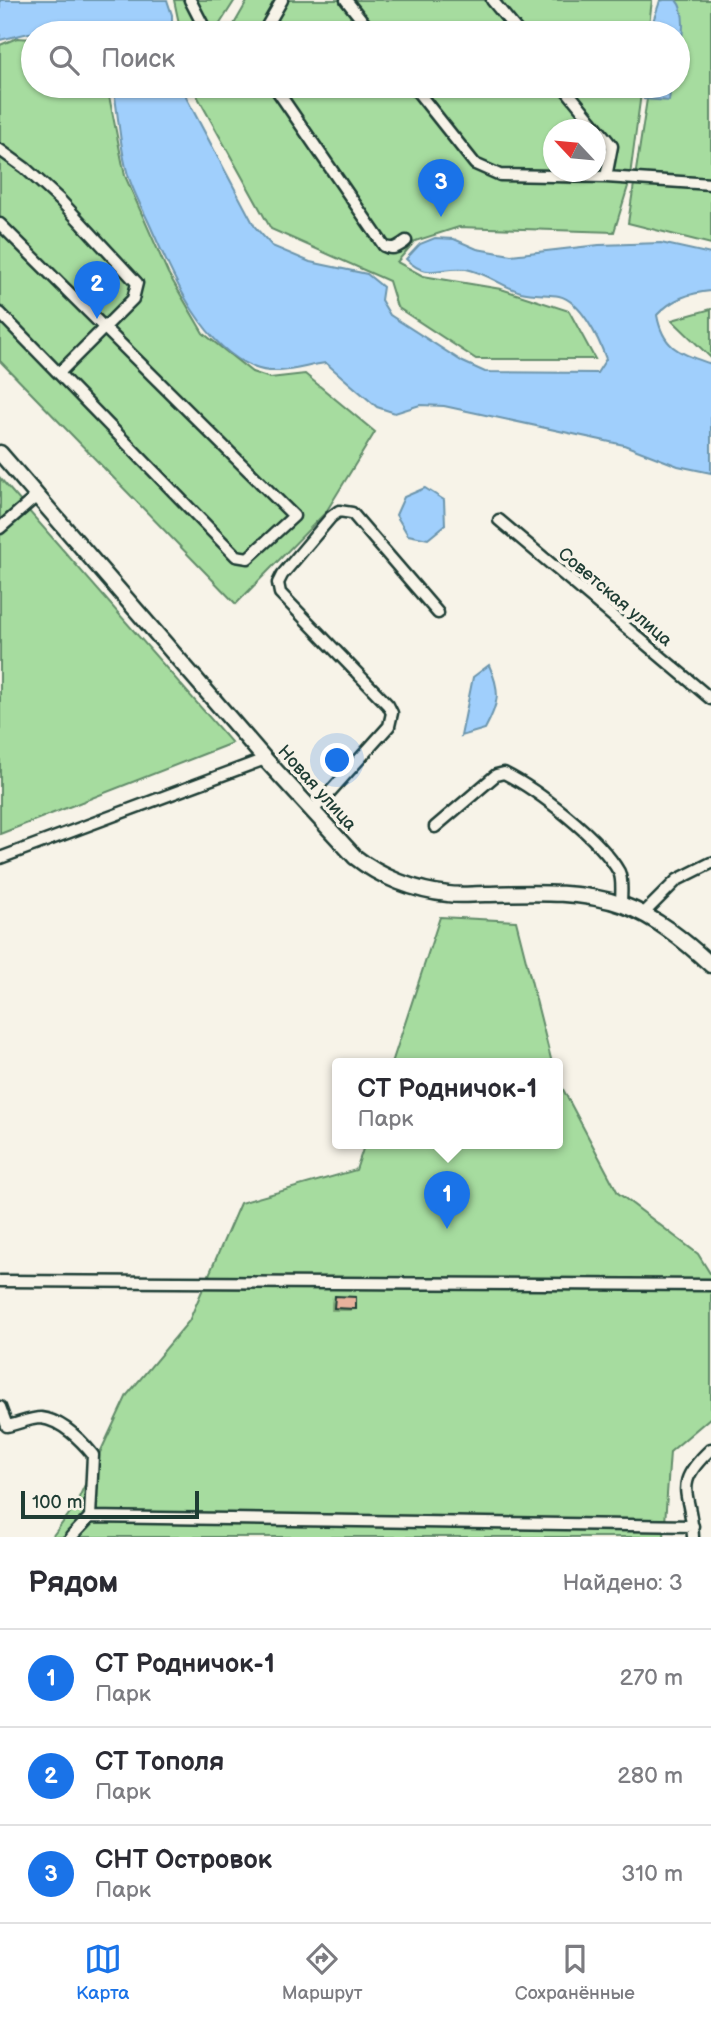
<!DOCTYPE html>
<html lang="ru">
<head>
<meta charset="utf-8">
<style>
  body { margin:0; font-family:"Balsamiq Sans",sans-serif; background:#f7f7f7; color:#2b2b33 }
  .compass { position:absolute; left:543px; top:119px; width:63px; height:63px; border-radius:50%; background:#fff; box-shadow:0 2px 5px #0004; rotate:296deg }
  .scale { position:absolute; left:21px; bottom:18px; width:178px; box-sizing:border-box; padding-left:7px; border:4px solid #1f3d34; border-top:0; font-size:19px; line-height:24px; white-space:nowrap; color:#1f3d34; -webkit-text-stroke:5px #f7f3e8; paint-order:stroke }
  .you { position:absolute; left:338px; top:761px; width:24px; height:24px; margin:-18px; border:5px solid #fff; border-radius:50%; background:#1a73e8; box-shadow:0 0 0 10px #1a73e833 }
  .badge { display:grid; place-items:center; width:46px; height:46px; border-radius:50%; background:#1a73e8; color:#fff; font-size:23px; font-weight:700 }
  .pin { position:absolute; translate:-50% -58px; filter:drop-shadow(0 2px 4px #0008) }
  .pin::after { content:''; position:absolute; top:37px; width:24px; height:21px; background:inherit; clip-path:polygon(0 0,100% 0,50% 100%) }
  .popup { position:absolute; left:332px; top:1058px; width:231px; height:91px; box-sizing:border-box; display:grid; place-content:center; border-radius:7px; background:#fff; filter:drop-shadow(0 2px 5px #0005); font-size:23px; white-space:nowrap; color:#7c7c81 }
  .popup b { font-size:26px; color:#2b2b33 }
  .popup::after { content:''; position:absolute; left:50%; top:100%; margin-left:-14px; border:14px solid transparent; border-top-color:#fff }
  .list { margin:0; padding:0; list-style:none }
  h2 { display:flex; justify-content:space-between; align-items:center; height:91px; margin:0; padding:0 28px; font-size:30px }
  h2 small { font-size:23px; font-weight:400; color:#7c7c81 }
  .list li { display:grid; grid-template-columns:46px 1fr auto; gap:21px; align-items:center; box-sizing:border-box; height:98px; padding:0 28px; border-top:2px solid #e1e1e2 }
  .list b { display:block; font-size:26px; white-space:nowrap }
  .list p { margin:0; font-size:23px; white-space:nowrap; color:#7c7c81 }
  .list em { font-size:23px; font-style:normal; color:#7c7c81 }
  .icon { flex:none; width:38px; height:38px; fill:none; stroke:currentColor; stroke-width:2; stroke-linecap:round; stroke-linejoin:round }
  .map { position:relative; flex:none; width:711px; height:1537px; overflow:hidden }
  .search { position:absolute; background:#fff; box-shadow:0 2px 5px #0004; left:21px; right:21px; top:21px; height:77px; display:flex; align-items:center; gap:18px; box-sizing:border-box; padding:0 24px; border-radius:38px; color:#7c7c81; font-size:26px }
  .sheet { height:385px; background:#fff }
  nav { display:flex; justify-content:space-around; align-items:center; box-sizing:border-box; height:98px; border-top:2px solid #e1e1e2; background:#fff; font-size:19px; color:#7c7c81 }
  nav a { display:grid; justify-items:center; gap:4px }
  nav .on { color:#1a73e8 }
  .map>svg:first-child { display:block }
  .green { fill:#a6dc9f; stroke:#628c6a; stroke-width:2; fill-rule:evenodd }
  .water { fill:#a0cffc; stroke:#6c95ac; stroke-width:2 }
  .building { fill:#e8b29d; stroke:#1f3d34; stroke-width:2; filter:url(#shadow) }
  .lines { fill:none; stroke-linecap:round; stroke-linejoin:round }
  .street-casing { stroke:#1f3d34; stroke-width:15 }
  .secondary-casing { stroke:#1f3d34; stroke-width:19 }
  .street { stroke:#f7f3e8; stroke-width:10 }
  .secondary { stroke:#f7f3e8; stroke-width:14 }
  .labels { text-anchor:middle; dominant-baseline:central; stroke-width:7; stroke-linejoin:round; paint-order:stroke }
  .street-label { font-size:18px; fill:#1f3d34; stroke:#f7f3e8 }
</style>
</head>
<body>
<div class="map">
<svg width="711" height="1537" viewBox="0 0 711 1537">
  <defs>
    <filter id="shadow"><feDropShadow dx="-4.5" dy="4.5" stdDeviation="2" flood-color="#0004"/></filter>
  </defs>
  <rect width="100%" height="100%" fill="#f7f3e8"/>
  <filter id="ink" filterUnits="userSpaceOnUse"><feTurbulence type="fractalNoise" baseFrequency=".0143" numOctaves="2"/><feDisplacementMap in="SourceGraphic" scale="14" xChannelSelector="R" yChannelSelector="G"/><feConvolveMatrix kernelMatrix="1 2 1 2 8 2 1 2 1" color-interpolation-filters="sRGB"/></filter>
  <g filter="url(#ink)">
    <path class="green" d="M174,0H235L214,33H181Z
      M248,0H652L648,33H229Z
      M660,0H711V244L628,223L649,86H678V33H656Z
      M17,38L33,39V86H107L125,176L168,273L203,333L252,372L270,378L305,374L375,432L326,512L236,604L0,361V45Z
      M199,86H642L629,183L614,232L459,227L415,241L397,262L423,276L501,289L569,311L595,359H476L397,307L389,281L271,229L195,92ZM554,130H596V172H554Z
      M711,309V358L672,320Z
      M0,478L232,743L0,834Z
      M440,917L516,921L552,1063H392Z
      M557,1078L618,1193L698,1254L711,1275V1417L670,1452L664,1537H52L75,1506L127,1395L189,1321L240,1203L356,1170L365,1143H557Z"/>
    <path class="water" d="M0,0H167L172,15V33H29L0,40Z
      M664,0H676C687,12 683,40 678,54V33H649L660,1Z
      M113,86H183L187,99L255,227L272,246L310,262L367,274L383,287L381,300L390,315L463,362L485,372L597,373L606,359C599,339 581,301 559,296C547,294 533,295 521,292C503,287 485,272 466,269C440,266 428,281 406,259L420,244L435,238L454,239L477,249L511,255L599,245L661,243L711,254V291C689,293 672,299 657,315C663,349 680,353 711,364V473L678,466L624,445L444,406L420,405L395,413L377,407L326,363C302,366 277,377 253,367C200,345 171,272 149,223C142,208 133,191 128,175C119,145 119,115 113,86Z
      M643,86H671L669,101L644,99Z
      M425,488L444,500L445,525L428,539L408,535L396,515L404,497Z
      M489,665C501,692 499,703 485,729L461,736L473,677Z"/>
    <path class="building" d="M335,1296L356,1297V1309L334,1308Z"/>
    <g class="lines">
      <defs>
        <path id="street" d="M190,0L207,33
          M346,0L372,33
          M492,0L519,33
          M263,33L282,0
          M274,86L384,246C393,251 399,246 406,241
          M413,86L475,164L500,175L606,177L711,184
          M563,86L612,146L606,177
          M0,150L25,168L60,200L137,283L133,299L59,373
          M0,224L294,516L248,558L236,556L0,313
          M499,520L711,699
          M0,528L38,495
          M312,812L389,726L392,713L388,705L280,593L278,583L282,575L331,517L339,511L352,513L438,613
          M435,827L496,775L504,773C538,790 600,838 619,872C623,880 621,895 621,904
          M0,858L265,759
          M644,913L677,880L711,863
          M0,1281L711,1285
          M0,1407L7,1426C17,1424 31,1418 41,1418C61,1420 81,1440 93,1455L90,1517L71,1537
          M90,1517L693,1526
          M693,1537C692,1492 670,1487 711,1449"/>
        <path id="secondary" d="M0,453L265,759L355,857C380,877 416,891 448,894C460,896 473,894 485,894C531,893 580,890 623,905C656,917 685,941 711,965"/>
      </defs>
      <use href="#street" class="street-casing"/>
      <use href="#secondary" class="secondary-casing"/>
      <use href="#street" class="street"/>
      <use href="#secondary" class="secondary"/>
    </g>
  </g>
  <g class="labels">
    <g class="street-label">
      <text transform="translate(615 597) rotate(40)">Советская улица</text>
      <text transform="translate(317 788) rotate(48)">Новая улица</text>
    </g>
  </g>
</svg>
<svg class="compass" viewBox="-18 -18 36 36"><path d="M0-13l5 13h-10z" fill="#e53935"/><path d="M0 13l5-13h-10z" fill="#7c7c81"/></svg>
<div class="scale">100 m</div>
<div class="you"></div>
<div class="pin badge" style="left:447px;top:1229px">1</div>
<div class="popup"><b>СТ Родничок-1</b>Парк</div>
<div class="pin badge" style="left:97px;top:319px">2</div>
<div class="pin badge" style="left:441px;top:217px">3</div>
<div class="search"><svg class="icon" aria-label="search" viewBox="0 0 24 24"><circle cx="10" cy="10" r="6"/><path d="M15 15l6 6"/></svg>Поиск</div>
</div>
<section class="sheet">
<h2>Рядом<small>Найдено: 3</small></h2>
<ul class="list">
<li><span class="badge">1</span><div><b>СТ Родничок-1</b><p>Парк</p></div><em>270 m</em></li>
<li><span class="badge">2</span><div><b>СТ Тополя</b><p>Парк</p></div><em>280 m</em></li>
<li><span class="badge">3</span><div><b>СНТ Островок</b><p>Парк</p></div><em>310 m</em></li>
</ul>
</section>
<nav>
<a class="on"><svg class="icon" aria-label="map" viewBox="0 0 24 24"><path d="M3 6l6-2 6 2 6-2v14l-6 2-6-2-6 2zM9 4v14M15 6v14"/></svg>Карта</a>
<a><svg class="icon" aria-label="directions" viewBox="0 0 24 24"><path d="M12 3l9 9-9 9-9-9zM9 14v-3h6M13 9l2 2-2 2"/></svg>Маршрут</a>
<a><svg class="icon" aria-label="saved" viewBox="0 0 24 24"><path d="M7 4h10v16l-5-4-5 4z"/></svg>Сохранённые</a>
</nav>
</body>
</html>
